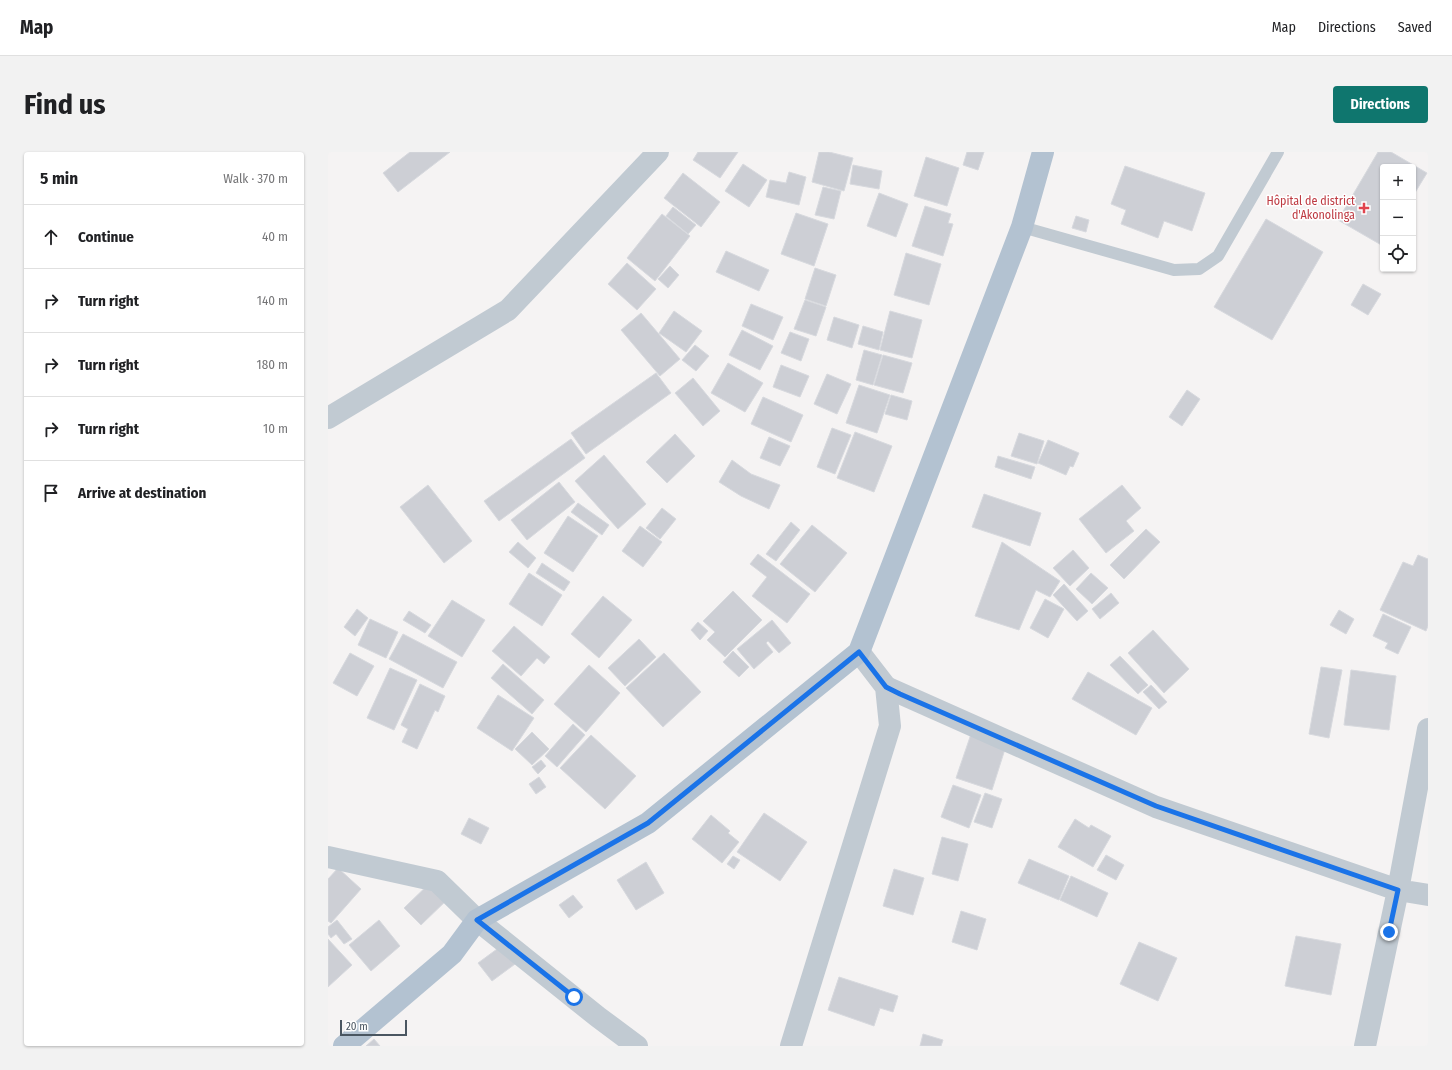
<!DOCTYPE html>
<html lang="en">
<head>
<meta charset="utf-8">
<style>
  body { margin:0; font-family:"Fira Sans Condensed",sans-serif; background:#f2f2f2; color:#202124 }
  .controls { position:absolute; right:12px; top:12px; display:grid; overflow:hidden; border-radius:4px; box-shadow:0 1px 3px #0004 }
  .controls button { width:36px; height:36px; display:grid; place-items:center; padding:0; border:0; border-bottom:1px solid #e0e0e0; background:#fff; color:#202124; font:20px sans-serif }
  .scale { position:absolute; left:12px; bottom:10px; width:67px; box-sizing:border-box; padding-left:4px; border:2px solid #4a5661; border-top:0; font-size:11px; line-height:14px; white-space:nowrap; color:#4a5661; -webkit-text-stroke:3px #fff; paint-order:stroke }
  .stop { position:absolute; width:12px; height:12px; margin:-9px; border:3px solid #1a73e8; border-radius:50%; background:#fff }
  .stop.end { background:#1a73e8; border-color:#fff; box-shadow:0 1px 4px #0008 }
  .list { margin:0; padding:0; list-style:none }
  h2 { display:flex; justify-content:space-between; align-items:center; height:52px; margin:0; padding:0 16px; font-size:17px }
  h2 small { font-size:13px; font-weight:400; color:#757577 }
  .list li { display:grid; grid-template-columns:26px 1fr auto; gap:12px; align-items:center; box-sizing:border-box; height:64px; padding:0 16px; border-top:1px solid #e0e0e0 }
  .list b { display:block; font-size:15px; white-space:nowrap }
  .list em { font-size:13px; font-style:normal; color:#757577 }
  .icon { flex:none; width:22px; height:22px; fill:none; stroke:currentColor; stroke-width:2; stroke-linecap:round; stroke-linejoin:round }
  .map { position:relative; flex:none; width:1100px; height:894px; overflow:hidden; border-radius:4px }
  header { display:flex; align-items:center; gap:24px; box-sizing:border-box; height:56px; padding:0 20px; background:#fff; border-bottom:1px solid #e0e0e0 }
  header strong { font-size:19px }
  nav { display:flex; gap:22px; margin-inline-start:auto; font-size:14px }
  .intro { display:flex; align-items:center; justify-content:space-between; box-sizing:border-box; height:96px; padding:0 24px }
  h1 { margin:0; font-size:28px }
  .button { padding:10px 18px; border-radius:4px; background:#0f766e; color:#fff; font-size:14px; font-weight:700 }
  main { display:flex; gap:24px; padding:0 24px }
  aside { flex:1; background:#fff; border-radius:4px; box-shadow:0 1px 3px #0004 }
  .map>svg:first-child { display:block }
  .building { fill:#cdcfd5; stroke:#d7d9de }
  .lines { fill:none; stroke-linecap:round; stroke-linejoin:round }
  .service { stroke:#c1cad2; stroke-width:12 }
  .minor { stroke:#c1cad2; stroke-width:22 }
  .tertiary { stroke:#c1cad2; stroke-width:22 }
  .primary { stroke:#b3c2d1; stroke-width:22 }
  .route { stroke:#1a73e8; stroke-width:5 }
  .health-dot { fill:#e0444e; stroke:#fff; stroke-width:1.5 }
  .labels { text-anchor:middle; dominant-baseline:central; stroke-width:3; stroke-linejoin:round; paint-order:stroke }
  .health-label { font-size:12px; fill:#be3a42; stroke:#fff; text-anchor:end }
</style>
</head>
<body>
<header>
<strong>Map</strong>
<nav><a>Map</a><a>Directions</a><a>Saved</a></nav>
</header>
<div class="intro"><h1>Find us</h1><a class="button">Directions</a></div>
<main>
<aside>
<h2>5 min<small>Walk · 370 m</small></h2>
<ul class="list">
<li><svg class="icon" aria-label="ahead" viewBox="0 0 24 24"><path d="M12 20V5M6 11l6-6 6 6"/></svg><div><b>Continue</b></div><em>40 m</em></li>
<li><svg class="icon" aria-label="right" viewBox="0 0 24 24"><path d="M7 20v-9h11M14 6l5 5-5 5"/></svg><div><b>Turn right</b></div><em>140 m</em></li>
<li><svg class="icon" aria-label="right" viewBox="0 0 24 24"><path d="M7 20v-9h11M14 6l5 5-5 5"/></svg><div><b>Turn right</b></div><em>180 m</em></li>
<li><svg class="icon" aria-label="right" viewBox="0 0 24 24"><path d="M7 20v-9h11M14 6l5 5-5 5"/></svg><div><b>Turn right</b></div><em>10 m</em></li>
<li><svg class="icon" aria-label="arrive" viewBox="0 0 24 24"><path d="M6 21V4h12l-3 4 3 4H6"/></svg><div><b>Arrive at destination</b></div></li>
</ul>
</aside>
<div class="map">
<svg width="1100" height="894" viewBox="0 0 1100 894">
  <rect width="100%" height="100%" fill="#f5f3f3"/>
  <path class="building" d="M82,0H122L70,40L55,21Z
    M370,0H410L392,26L365,8Z
    M491,0H501L525,6L516,39L484,30Z
    M639,0H656L650,18L635,13Z
    M1050,0H1063L1099,21L1085,44V15H1055V94L1010,68Z
    M598,5L631,16L619,54L586,44Z
    M415,12L439,28L421,55L397,39Z
    M525,13L554,19L551,37L522,32Z
    M797,14L877,41L864,79L836,69L830,86L793,72L798,58L783,52Z
    M461,20L478,25L471,53L438,45L442,28L458,31Z
    M355,21L392,50L373,75L336,46Z
    M495,35L513,39L506,67L487,63Z
    M551,41L580,52L568,85L539,74Z
    M597,54L623,62L620,71L625,72L615,104L584,94Z
    M345,55L368,73L360,82L338,64Z
    M468,61L500,72L486,114L453,102Z
    M334,62L362,84L327,129L299,106Z
    M748,64L761,68L758,80L744,76Z
    M938,67L995,100L944,188L886,155Z
    M398,99L441,118L431,139L388,120Z
    M578,101L613,112L601,153L566,143Z
    M299,111L328,137L309,158L280,132Z
    M342,114L351,123L340,136L330,127Z
    M487,116L508,123L498,154L477,147Z
    M1035,132L1053,142L1040,163L1023,153Z
    M477,148L498,155L488,184L466,177Z
    M423,152L455,165L445,188L414,174Z
    M346,159L374,179L358,200L331,181Z
    M562,159L594,168L584,206L552,198Z
    M313,161L352,207L332,224L293,178Z
    M506,165L531,173L524,196L499,188Z
    M535,174L555,180L551,198L530,192Z
    M414,178L445,194L432,218L401,203Z
    M462,180L481,187L473,209L453,201Z
    M367,193L381,204L368,219L354,208Z
    M536,198L554,203L545,233L528,228Z
    M555,203L584,211L575,241L546,233Z
    M400,211L435,231L417,260L383,241Z
    M453,213L481,224L472,245L445,235Z
    M328,221L343,241L258,302L243,281Z
    M499,222L523,232L509,262L486,252Z
    M365,226L392,259L375,274L347,241Z
    M531,233L562,243L549,281L518,271Z
    M859,238L872,247L854,274L841,265Z
    M563,243L584,249L579,268L557,262Z
    M435,245L475,263L463,290L423,272Z
    M504,276L523,283L507,322L489,315Z
    M527,280L564,294L546,340L509,326Z
    M691,281L716,289L709,312L683,304Z
    M347,282L367,304L339,331L318,310Z
    M441,285L462,294L452,314L432,306Z
    M243,287L257,306L171,369L156,349Z
    M720,288L751,301L745,315L742,314L738,323L710,311Z
    M276,303L318,352L290,377L247,329Z
    M670,304L707,315L703,327L667,315Z
    M404,308L423,322L452,333L441,357L413,344L391,330Z
    M231,330L247,350L199,388L183,368Z
    M100,333L144,389L116,411L72,355Z
    M794,333L813,356L798,369L806,379L778,401L751,367Z
    M656,342L713,361L702,394L644,375Z
    M250,351L281,373L274,383L243,360Z
    M334,356L348,367L332,387L318,376Z
    M240,364L270,384L245,420L216,401Z
    M463,370L472,378L448,409L438,402Z
    M484,373L519,401L487,440L452,412Z
    M312,374L334,390L315,415L294,399Z
    M818,377L832,390L796,427L782,413Z
    M190,390L208,406L200,416L181,400Z
    M674,390L732,429L722,445L708,438L691,478L647,464Z
    M745,398L761,416L742,434L725,416Z
    M430,402L482,442L459,471L424,444L439,425L422,412Z
    M1090,403L1100,407V474L1098,479L1052,458L1075,410L1085,414Z
    M214,411L242,430L236,439L208,421Z
    M201,421L234,443L214,474L181,452Z
    M763,421L780,436L764,452L748,437Z
    M736,432L760,459L749,469L725,443Z
    M405,439L434,468L397,505L379,488L387,480L375,469Z
    M783,441L791,451L772,467L764,457Z
    M275,444L304,468L271,506L243,482Z
    M717,447L736,457L720,486L702,476Z
    M124,448L157,468L134,505L100,484Z
    M29,457L40,466L27,484L16,475Z
    M1011,458L1026,467L1018,482L1002,473Z
    M81,459L103,473L97,481L75,468Z
    M1055,462L1083,475L1070,502L1057,496L1060,491L1045,484Z
    M42,467L70,480L58,506L30,493Z
    M444,468L463,491L451,501L440,489L438,491L445,500L426,517L409,497Z
    M370,470L380,479L372,488L363,478Z
    M186,474L222,505L216,512L209,506L193,524L164,499Z
    M825,478L861,517L836,541L800,501Z
    M75,482L129,510L115,536L61,507Z
    M311,487L328,505L297,534L280,516Z
    M405,499L421,515L411,525L395,510Z
    M22,501L46,514L29,544L5,531Z
    M336,501L373,540L335,575L298,536Z
    M792,504L820,533L810,542L782,513Z
    M175,512L216,548L204,562L163,526Z
    M261,513L292,541L258,580L226,552Z
    M993,515L1014,518L1001,586L981,582Z
    M62,516L89,528L66,578L39,566Z
    M1023,518L1068,524L1061,578L1016,573Z
    M760,520L824,556L808,583L744,547Z
    M92,532L117,544L110,560L107,558L89,597L74,590L80,577L73,573Z
    M823,533L839,550L831,557L815,540Z
    M170,543L206,566L184,599L149,576Z
    M245,572L257,583L229,615L217,604Z
    M204,580L221,597L204,613L187,597Z
    M643,582L678,594L664,638L628,626Z
    M263,583L308,624L277,657L232,616Z
    M213,608L218,614L210,622L204,615Z
    M211,625L218,635L208,642L201,632Z
    M625,633L653,643L641,676L613,665Z
    M657,641L674,647L664,676L646,670Z
    M436,661L479,690L452,729L409,700Z
    M383,663L402,679L400,681L411,690L394,711L364,687Z
    M141,666L161,676L153,692L133,682Z
    M747,667L761,676L763,673L783,684L765,715L730,695Z
    M614,685L640,692L630,729L604,722Z
    M778,703L796,713L788,728L769,718Z
    M405,704L412,708L406,717L399,712Z
    M701,707L741,724L731,748L690,731Z
    M318,710L336,741L308,758L289,728Z
    M10,716L33,737L3,771L0,769V727Z
    M566,717L596,726L585,763L555,754Z
    M743,724L780,741L769,765L732,748Z
    M105,728L122,745L93,773L76,756Z
    M245,743L255,755L241,766L231,753Z
    M633,759L658,767L649,798L624,790Z
    M9,768L24,787L16,792L8,782L3,786L0,782V775Z
    M51,768L72,794L43,819L21,793Z
    M968,784L1013,792L1003,843L957,834Z
    M184,786L198,804L164,829L150,811Z
    M0,787L24,813L0,835Z
    M811,790L849,806L830,849L792,832Z
    M511,825L570,844L565,860L552,856L546,874L500,858Z
    M595,882L615,888L613,894H592Z
    M46,887L52,894H38Z"/>
  <g class="lines">
    <path class="service" d="M694,75L846,118L871,117L890,104L950,0"/>
    <path class="minor" d="M0,266L180,158L330,0
      M558,535L828,655L1070,738L1100,743
      M0,705L109,729L149,768L270,865L309,894
      M1037,894L1070,738L1100,577"/>
    <path class="tertiary" d="M463,894L562,574L558,535L531,500"/>
    <path class="primary" d="M16,894L124,802L149,768L320,671L531,500L694,75L715,0"/>
  </g>
  <g class="lines">
    <path class="route" d="M246,845L149,768L320,671L531,500L558,535L572,542L828,654L1070,738L1061,780"/>
  </g>
  <path class="health-dot" d="M1034 50h4v4h4v4h-4v4h-4v-4h-4v-4h4z"/>
  <g class="labels">
    <g class="health-label">
      <text x="1027" y="49">Hôpital de district<tspan x="1027" dy="14">d'Akonolinga</tspan></text>
    </g>
  </g>
</svg>
<div class="controls">
<button>+</button>
<button>−</button>
<button><svg class="icon" aria-label="locate" viewBox="0 0 24 24"><circle cx="12" cy="12" r="6"/><path d="M12 2v4M12 18v4M2 12h4M18 12h4"/></svg></button>
</div>
<div class="scale">20 m</div>
<div class="stop" style="left:246px;top:845px"></div>
<div class="stop end" style="left:1061px;top:780px"></div>
</div>
</main>
</body>
</html>
